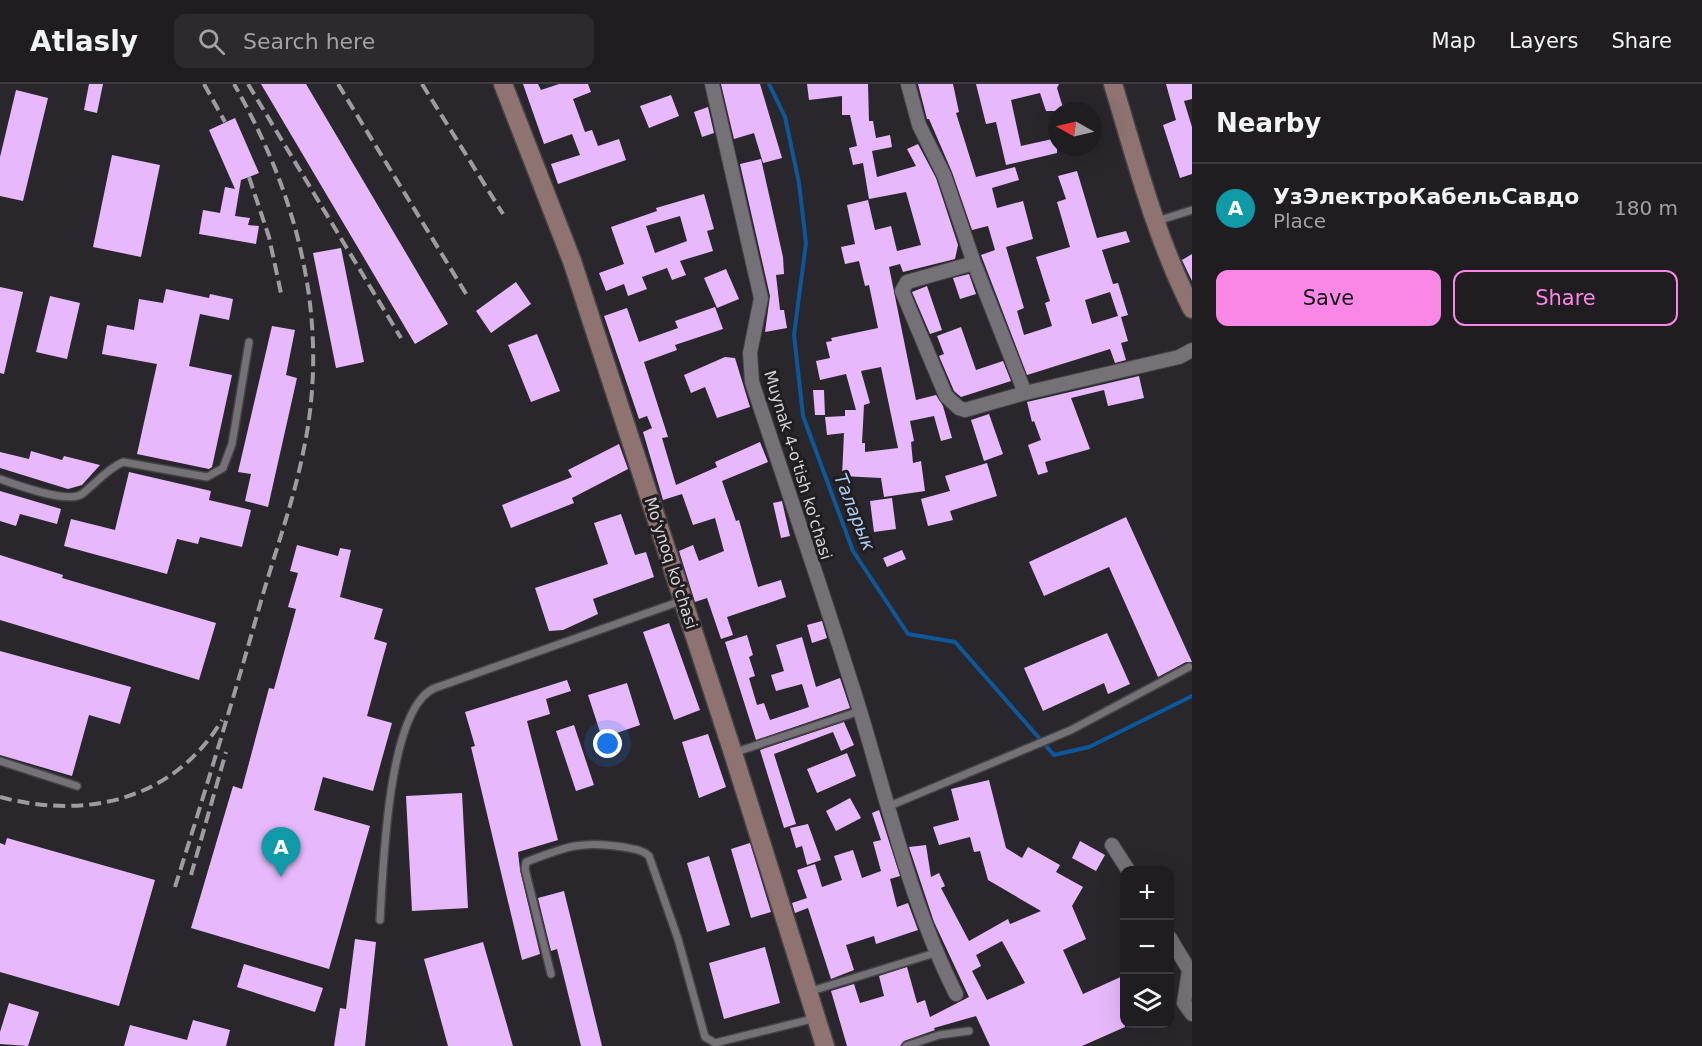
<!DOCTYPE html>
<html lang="en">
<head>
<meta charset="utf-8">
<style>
  body { margin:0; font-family:"DejaVu Sans",sans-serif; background:#2d2a2e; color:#f1f3f6 }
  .controls { position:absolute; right:18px; bottom:18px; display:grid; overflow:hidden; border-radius:12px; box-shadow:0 6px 24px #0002 }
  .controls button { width:54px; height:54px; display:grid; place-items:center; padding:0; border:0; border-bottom:2px solid #3d3b3f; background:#201d21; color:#f1f3f6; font:30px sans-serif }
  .compass { position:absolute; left:1048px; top:18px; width:54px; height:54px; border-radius:50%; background:#201d21; box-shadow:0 6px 24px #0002; rotate:278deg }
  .you { position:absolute; left:608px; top:660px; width:21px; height:21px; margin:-15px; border:4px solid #fff; border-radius:50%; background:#1a73e8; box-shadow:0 0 0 9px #1a73e833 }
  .badge { display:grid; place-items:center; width:39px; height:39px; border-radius:50%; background:#fa87e6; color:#fff; font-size:20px; font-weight:700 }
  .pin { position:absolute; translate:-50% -50px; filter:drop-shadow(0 2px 3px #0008) }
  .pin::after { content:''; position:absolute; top:32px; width:21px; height:18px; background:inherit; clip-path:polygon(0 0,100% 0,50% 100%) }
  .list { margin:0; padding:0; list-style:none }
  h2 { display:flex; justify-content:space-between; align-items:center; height:78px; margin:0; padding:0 24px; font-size:26px }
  h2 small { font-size:20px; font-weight:400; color:#a2a2a5 }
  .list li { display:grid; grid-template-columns:39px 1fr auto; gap:18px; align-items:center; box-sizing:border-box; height:90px; padding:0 24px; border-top:2px solid #3d3b3f }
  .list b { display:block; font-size:22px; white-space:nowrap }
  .list p { margin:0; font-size:20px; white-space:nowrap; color:#a2a2a5 }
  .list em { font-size:20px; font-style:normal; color:#a2a2a5 }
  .actions { display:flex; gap:12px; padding:18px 24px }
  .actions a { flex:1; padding:14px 0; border:2px solid #fa87e6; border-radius:12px; text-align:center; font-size:21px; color:#fa87e6 }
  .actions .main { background:#fa87e6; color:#111 }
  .icon { flex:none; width:33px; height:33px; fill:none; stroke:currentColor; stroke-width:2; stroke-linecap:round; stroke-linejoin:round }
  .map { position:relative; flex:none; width:1192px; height:962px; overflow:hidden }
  header { display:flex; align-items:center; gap:36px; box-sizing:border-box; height:84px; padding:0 30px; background:#201d21; border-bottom:2px solid #3d3b3f }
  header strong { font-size:28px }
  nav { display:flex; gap:33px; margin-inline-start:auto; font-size:21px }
  .search { width:420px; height:54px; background:#2d2a2e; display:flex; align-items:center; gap:15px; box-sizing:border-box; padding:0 21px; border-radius:12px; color:#a2a2a5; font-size:22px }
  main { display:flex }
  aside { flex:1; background:#201d21 }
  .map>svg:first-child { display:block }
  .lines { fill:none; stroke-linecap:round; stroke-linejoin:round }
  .stream { stroke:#0d589c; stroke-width:4 }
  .building { fill:#e7b9fc; fill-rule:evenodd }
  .lane-casing { stroke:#464347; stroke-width:10 }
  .street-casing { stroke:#464347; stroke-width:16 }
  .secondary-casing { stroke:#464347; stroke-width:21 }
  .lane { stroke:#757277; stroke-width:7 }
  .street { stroke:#757277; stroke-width:14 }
  .secondary { stroke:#8e7370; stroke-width:18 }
  .rail { stroke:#9e9c9f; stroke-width:4; stroke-dasharray:12 6; stroke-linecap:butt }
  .labels { text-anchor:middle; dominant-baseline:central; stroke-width:6; stroke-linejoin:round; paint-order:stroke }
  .street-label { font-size:16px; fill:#d6d4d7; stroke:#211e22 }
  .water-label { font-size:18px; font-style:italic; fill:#abccf2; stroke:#211e22 }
</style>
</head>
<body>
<header>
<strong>Atlasly</strong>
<div class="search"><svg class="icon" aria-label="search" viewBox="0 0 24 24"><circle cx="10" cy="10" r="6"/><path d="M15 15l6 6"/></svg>Search here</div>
<nav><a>Map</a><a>Layers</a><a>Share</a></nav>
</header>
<main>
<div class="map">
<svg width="1192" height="962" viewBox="0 0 1192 962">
  <rect width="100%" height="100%" fill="#2a272c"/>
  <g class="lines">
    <path class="stream" d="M769,0L785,33L799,99L806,159L794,251L803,332L853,467L908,550L955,558L1054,671L1089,663L1192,612"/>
  </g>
  <path class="building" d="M89,0H103L97,29L84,26Z
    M261,0H306L448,240L415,260Z
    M523,0H538L541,6L559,0H588L591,8L573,15L585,48L592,46L598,62L619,55L626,76L558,100L551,80L580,71L572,50L544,60Z
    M721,0H760L782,74L763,79L754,49L734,55Z
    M807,0H868L869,37H873L876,54L890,51L892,63L872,67L877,93L916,82L907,65L918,60L936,94L958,161L955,175L903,188L900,180L889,183L916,316L936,311L943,322L952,354L941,357L934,332L910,337L914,357L911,358L913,379L921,377L925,407L884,413L881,394L842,392L844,349L827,351L825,333L845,332V326H856L846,290L820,296L816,277L830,274L826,258L832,257L831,254L878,244L869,201L865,202L859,177L845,180L841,163L855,160L847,121L868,116L875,146L891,142L897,167L921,161L906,108L869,115L863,79L853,81L849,64L857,62L850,31H842V12L809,16ZM881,283L898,364L865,368V359H862L864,321L870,319L861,287Z
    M918,0H953L959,28L956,29L976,93L1015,83L1019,96L992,104L997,124L1023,117L1033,155L1006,163L1024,224L1017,227L1024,251L1052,242L1045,219L1050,217L1036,173L1070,163L1057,118L1066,115L1058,92L1077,87L1097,154L1126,147L1130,158L1102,166L1113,200L1118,199L1128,231L1121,233L1128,257L1121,259L1126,276L1115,279L1110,265L1027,291L981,171L995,166L988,142L972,146L952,88L929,35H927ZM1110,208L1118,232L1092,240L1085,216Z
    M976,0H1059L1057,4L1064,27H1046L1040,9L1011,16L1021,62L1057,54V69L1006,81L996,38L986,40Z
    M1166,0H1192V15L1184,17L1192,43V90L1180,94L1163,41L1176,36Z
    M16,6L48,14L23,117L0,112V73Z
    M671,11L679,32L649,44L640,22Z
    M708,23L714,49L702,53L694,28Z
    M235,34L259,89L241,96L235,132L250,134L248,141L259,142L256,160L199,150L203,126L220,129L225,103L235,105L209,46Z
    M112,71L160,81L141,173L93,163Z
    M761,75L783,173L784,190L776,191L780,226H784L787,244L765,248L770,212L740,80Z
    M704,110L714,145L707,147L713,167L680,177L686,191L672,196L667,184L642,193L647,205L628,212L624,200L606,207L599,189L624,180L611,143L657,127L656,124ZM680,132L687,157L655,169L646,142Z
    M341,164L364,278L336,284L313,169Z
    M1192,170V197L1182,176Z
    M726,185L739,215L717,224L704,194Z
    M969,190L976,210L960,215L953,194Z
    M516,198L531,220L491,249L476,227Z
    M927,202L942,246L930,250L912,208Z
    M0,203L23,208L4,290L0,289Z
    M166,205L209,214L210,210L233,215L229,236L200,230L189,282L232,291L212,383L209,385L137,370L157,280L102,270L107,241L134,246L139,215L163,219Z
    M50,212L80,219L67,275L36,268Z
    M715,223L723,245L675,261L677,266L644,278L668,353L662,354L676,401L717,383L715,378L760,358L768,378L722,397L736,437L739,436L758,503L781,496L786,513L727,533L733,551L721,555L707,514L695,518L679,467L693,461L699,477L724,467L715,434L693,441L682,410L663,416L643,348L652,344L647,332L639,335L604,232L627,224L639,258L678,244L675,237Z
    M272,242L295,246L286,291L297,294L268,423L245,417L251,390L238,388Z
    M961,243L976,286L1003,277L1011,297L961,313L954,307L939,272L944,270L937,252Z
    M537,250L560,307L531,318L508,261Z
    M725,273L735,274L750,323L717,334L705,303L691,309L684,291Z
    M1139,292L1144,314L1108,322L1104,306L1071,314L1090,365L1045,378L1048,388L1038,391L1028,361L1041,356L1034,337L1032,338L1027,318Z
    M813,306H824L825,331H815Z
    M989,330L1003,370L984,377L971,336Z
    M619,360L628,385L572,414L574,419L511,444L502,421L572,393L568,386Z
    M31,367L62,376L64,372L100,381L82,401L68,405L0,384V368L29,375Z
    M987,379L997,412L950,427L953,436L928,442L921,415L950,407L945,392Z
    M129,388L211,407L209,416L251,426L242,463L200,453L198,460L177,455L167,490L64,462L71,435L115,446Z
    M0,407L61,425L57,440L20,430L16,442L0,437Z
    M892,414L896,445L874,448L870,417Z
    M782,417L790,452L781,454L773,419Z
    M621,430L635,471L646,468L654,493L593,515L598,530L563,546L549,547L535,504L608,480L594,439Z
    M1126,433L1192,578H1186L1158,593L1109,483L1044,512L1029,478Z
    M297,461L338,472L340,464L351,466L340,513L383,525L374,555L387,559L367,632L392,639L373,707L323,693L314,726L370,742L329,885L191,844L233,702L242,705L269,604L274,605L296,525L288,523L298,489L290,487Z
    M902,466L906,475L887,483L883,474Z
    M0,471L63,491L62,494L216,539L199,596L0,536Z
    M822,537L827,554L812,559L807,541Z
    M669,539L700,626L674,636L643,548Z
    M1107,549L1130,600L1108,610L1104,599L1043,627L1024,584Z
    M747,551L753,571L749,573L755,592L749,594L757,621L764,619L770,636L809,623L802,600L776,607L771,591L784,587L776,561L802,553L816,603L840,594L850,624L756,656L725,558Z
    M0,567L131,603L120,640L89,631L72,692L0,671Z
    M567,596L571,607L546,615L550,630L527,637L558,756L518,768L520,786L540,870L522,876L471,663L475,662L465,628Z
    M627,599L640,641L602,654L588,611Z
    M844,638L854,661L841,667L833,648L774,670L796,740L784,744L760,666Z
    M574,641L594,701L576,707L556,647Z
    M708,650L726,703L699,714L682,658Z
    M847,669L856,692L817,709L807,685Z
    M989,696L1006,764L1022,774L1028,763L1060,781L1056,788L1083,803L1072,822L1086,855L1063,866L1083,910L1125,891V943L1082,962H990L976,932L934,944L935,946L904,957L900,962H847L831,907L854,900L860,919L884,912L879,892L907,883L917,919L925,916L930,933L969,913L934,838L909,763L926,761L931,793L939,789L945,802L941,804L969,857L1008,835L1010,840L1041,827L988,796L980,767L974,768L970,753L939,761L933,743L959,736L951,705ZM1002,857L1025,899L987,916L972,887L981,882L976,871Z
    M462,709L468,824L412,827L406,712Z
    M850,714L861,734L836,747L826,727Z
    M879,726L900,792L890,795L897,823L908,819L918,846L876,860L874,852L846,861L854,886L831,895L808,824L795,829L792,819L807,814L797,786L815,780L822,803L842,796L834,772L853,766L862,794L881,787L873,758L881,756L872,729Z
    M808,740L821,776L807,781L802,762L796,764L790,744Z
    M7,754L155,796L119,922L0,888V759L5,761Z
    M1080,757L1105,771L1096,787L1072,774Z
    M750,759L771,828L751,834L731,765Z
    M709,772L730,841L707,848L687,779Z
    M564,807L602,962H581L557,865L551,867L538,814Z
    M355,855L376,858L365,962H334L340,924L346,925Z
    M483,858L513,962H448L424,875Z
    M765,863L780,919L724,935L709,879Z
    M244,880L323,904L315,928L237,903Z
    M9,919L39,928L28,962L0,960V948Z
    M193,936L230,946L226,962H124L130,941L187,956Z"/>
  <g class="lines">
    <defs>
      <path id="lane" d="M1157,137L1192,126
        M0,395C17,401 67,420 82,410C95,400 107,385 123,378L207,393L223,384L232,360L249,258
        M733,669L860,627
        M0,677L77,702
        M887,723L1071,646L1189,583
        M380,836C383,789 387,623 435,604L681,517
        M551,890L525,785L526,778C565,763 581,756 623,763C632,765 642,765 649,772L678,855L705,953L715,959L816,934
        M808,908L935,869
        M906,962L939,951L969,947"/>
      <path id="street" d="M712,0L761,214L750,269L752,298C788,408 826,517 860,627C889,722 911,821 956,910
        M908,0L919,41L944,91L974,179L1025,309L1179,273L1192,266
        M974,179L907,198L902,207L946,312L959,324L965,326L1025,309
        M1112,761L1128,786
        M1170,854L1189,886L1184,919L1192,930"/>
      <path id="secondary" d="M503,0L572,177L733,669L825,962
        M1113,0C1136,76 1156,154 1192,225"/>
    </defs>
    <use href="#lane" class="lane-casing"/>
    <use href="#street" class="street-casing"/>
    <use href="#secondary" class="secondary-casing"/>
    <use href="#lane" class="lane"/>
    <use href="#street" class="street"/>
    <use href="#secondary" class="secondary"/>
    <path class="rail" d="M204,0L225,38
      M248,0L401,254
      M338,0L468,213
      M422,0L503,130
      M249,93L269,153L282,214
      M0,713C86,736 174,716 222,636
      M191,791L226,668
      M175,803C205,708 234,613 261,517C275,468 293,419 303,369C331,239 299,114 234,0"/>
  </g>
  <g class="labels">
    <g class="street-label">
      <text transform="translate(798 381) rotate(73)">Muynak 4-o'tish ko'chasi</text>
      <text transform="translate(671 479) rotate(72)">Moʻynoq ko'chasi</text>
    </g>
    <g class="water-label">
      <text transform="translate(855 428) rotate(68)">Таларык</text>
    </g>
  </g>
</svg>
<div class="controls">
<button>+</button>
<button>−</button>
<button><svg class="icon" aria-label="layers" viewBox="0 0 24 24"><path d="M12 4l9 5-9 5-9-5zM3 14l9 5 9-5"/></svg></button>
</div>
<svg class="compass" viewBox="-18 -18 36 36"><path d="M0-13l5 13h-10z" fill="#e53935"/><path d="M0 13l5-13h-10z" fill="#a2a2a5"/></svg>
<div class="you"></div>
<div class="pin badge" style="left:281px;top:793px;background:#0f9aa8">A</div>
</div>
<aside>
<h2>Nearby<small></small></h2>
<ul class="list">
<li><span class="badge" style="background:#0f9aa8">A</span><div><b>УзЭлектроКабельСавдо</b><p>Place</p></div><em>180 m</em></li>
</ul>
<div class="actions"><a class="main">Save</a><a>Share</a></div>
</aside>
</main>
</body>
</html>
